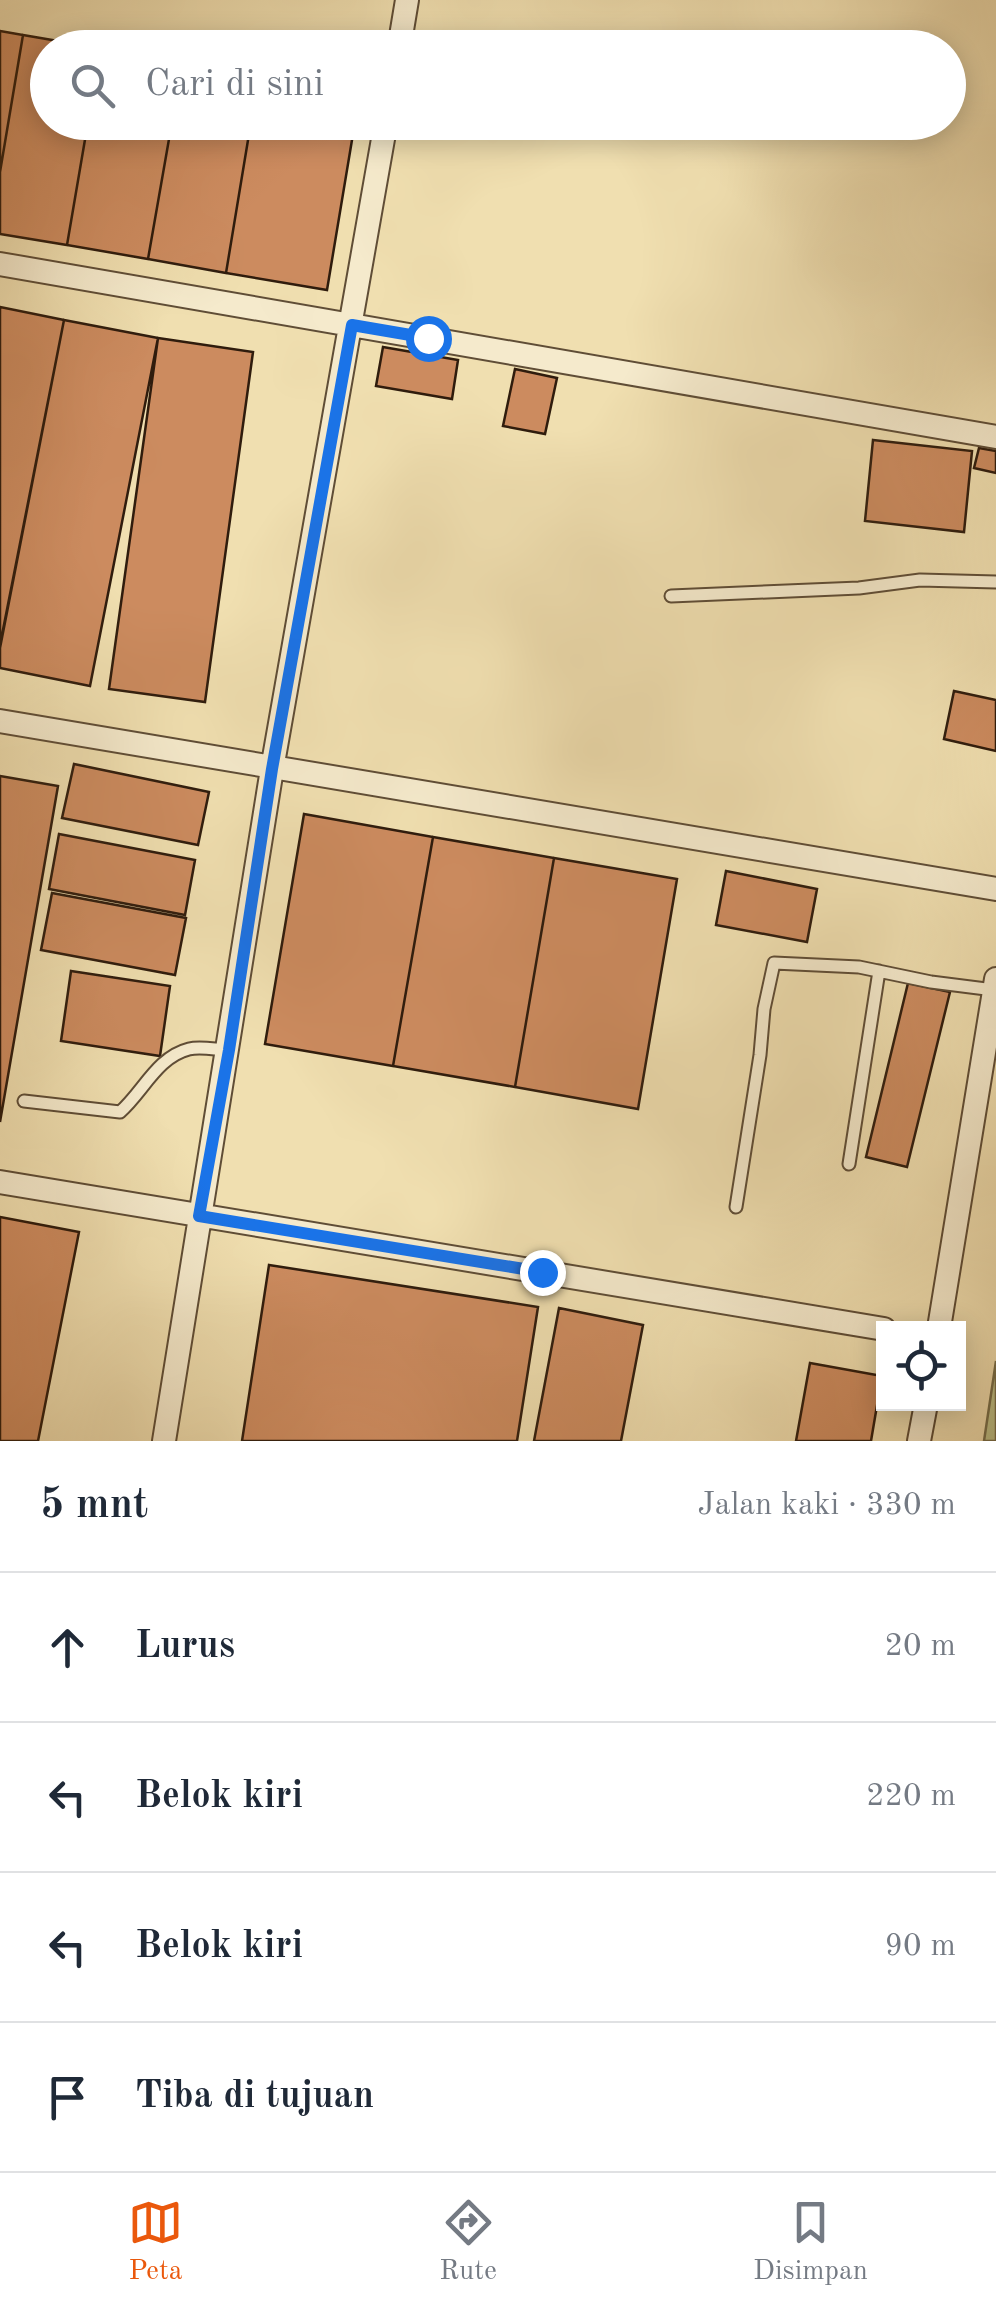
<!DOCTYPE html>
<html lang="id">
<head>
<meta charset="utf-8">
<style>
  body { margin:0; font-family:"Old Standard TT",serif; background:#f2f2f3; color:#1f2937 }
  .controls { position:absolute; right:30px; bottom:30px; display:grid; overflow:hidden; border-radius:0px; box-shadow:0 5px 25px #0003 }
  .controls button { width:90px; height:90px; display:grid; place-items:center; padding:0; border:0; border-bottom:2px solid #e0e1e3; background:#fff; color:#1f2937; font:50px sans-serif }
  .stop { position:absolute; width:30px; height:30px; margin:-22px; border:8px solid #1a73e8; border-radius:50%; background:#fff }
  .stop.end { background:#1a73e8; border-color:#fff; box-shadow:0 2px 10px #0008 }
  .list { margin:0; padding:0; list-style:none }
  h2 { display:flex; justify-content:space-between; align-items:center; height:130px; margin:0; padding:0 40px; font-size:42px }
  h2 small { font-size:32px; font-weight:400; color:#747a83 }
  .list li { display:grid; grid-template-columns:65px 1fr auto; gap:30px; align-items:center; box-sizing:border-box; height:150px; padding:0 40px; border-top:2px solid #e0e1e3 }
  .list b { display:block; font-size:38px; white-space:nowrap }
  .list em { font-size:32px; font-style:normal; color:#747a83 }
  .icon { flex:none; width:55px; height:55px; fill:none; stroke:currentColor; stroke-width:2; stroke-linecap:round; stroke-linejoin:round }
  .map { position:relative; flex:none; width:996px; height:1441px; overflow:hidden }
  .search { position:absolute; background:#fff; box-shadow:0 5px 25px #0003; left:30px; right:30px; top:30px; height:110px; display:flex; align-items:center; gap:25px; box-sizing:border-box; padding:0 35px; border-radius:55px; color:#747a83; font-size:38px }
  .sheet { height:730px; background:#fff }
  nav { display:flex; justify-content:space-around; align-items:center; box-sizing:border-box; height:140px; border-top:2px solid #e0e1e3; background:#fff; font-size:28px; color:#747a83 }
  nav a { display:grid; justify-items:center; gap:5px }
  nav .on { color:#ea580c }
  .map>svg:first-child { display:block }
  .green { fill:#bbc18a; stroke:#756e4c; stroke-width:2.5 }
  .building { fill:#cc8b5f; stroke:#2f1c0d; stroke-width:2.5 }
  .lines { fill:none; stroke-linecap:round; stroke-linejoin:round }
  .lane-casing { stroke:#5f4d36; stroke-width:15 }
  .street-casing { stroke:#5f4d36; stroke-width:26 }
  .lane { stroke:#f5eacc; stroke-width:11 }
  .street { stroke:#f5eacc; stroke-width:22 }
  .route { stroke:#1a73e8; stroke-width:12 }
</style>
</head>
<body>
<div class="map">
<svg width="996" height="1441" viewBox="0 0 996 1441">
  <rect width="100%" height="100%" fill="#f0dfb0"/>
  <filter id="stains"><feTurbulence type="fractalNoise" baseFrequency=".002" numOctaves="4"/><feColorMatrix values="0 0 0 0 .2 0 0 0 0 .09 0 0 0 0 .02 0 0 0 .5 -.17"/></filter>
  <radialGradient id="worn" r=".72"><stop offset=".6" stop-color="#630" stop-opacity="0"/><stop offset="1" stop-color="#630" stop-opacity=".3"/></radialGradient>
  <path class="green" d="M996,1361V1441H984Z"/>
  <path class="building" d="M0,31L23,35L0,172Z
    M23,35L99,48H48V122H88L67,245L0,234V172Z
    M88,122H172L148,259L67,245Z
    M172,122H251L226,273L148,259Z
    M251,122H355L327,290L226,273Z
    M0,307L64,320L0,645Z
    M64,320L158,338L90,686L0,668V648Z
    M158,338L253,352L205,702L109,689Z
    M383,347L458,360L452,399L376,386Z
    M515,369L557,378L545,434L503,426Z
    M873,440L972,451L964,532L865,521Z
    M979,448L996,451V473L974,468Z
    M954,691L996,700V751L944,739Z
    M74,764L209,792L198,845L62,818Z
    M0,776L58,786L0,1122Z
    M304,814L433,837L393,1066L265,1044Z
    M59,834L195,860L185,915L49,889Z
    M433,837L554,858L515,1087L393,1066Z
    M554,858L677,879L638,1109L515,1087Z
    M726,871L817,889L807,942L716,925Z
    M52,893L186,918L175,975L41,950Z
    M71,971L170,986L160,1056L61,1041Z
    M908,983L950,992L907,1167L866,1157Z
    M0,1217L79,1232L38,1441H0Z
    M269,1265L538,1307L517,1441H242Z
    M559,1308L643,1325L621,1441H534Z
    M810,1363L882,1376L871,1441H796Z"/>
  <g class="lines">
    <defs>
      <path id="lane" d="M671,596L859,588L920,580L996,582
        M24,1101L120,1112C143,1092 157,1057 189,1049C201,1046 217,1050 229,1050
        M849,1164L879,971
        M736,1207L760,1055L764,1009L774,963L859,967L931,982L994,990"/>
      <path id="street" d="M399,48L407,0
        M0,264L996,437
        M0,721L996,889
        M0,1182L884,1329
        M939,1328L996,979
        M164,1441L272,769L386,122
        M919,1441L926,1404"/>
    </defs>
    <use href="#lane" class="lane-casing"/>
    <use href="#street" class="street-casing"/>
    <use href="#lane" class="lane"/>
    <use href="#street" class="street"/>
  </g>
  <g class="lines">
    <path class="route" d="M428,338L352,325L272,769L229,1050L199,1216L542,1272"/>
  </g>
  <rect width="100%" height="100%" filter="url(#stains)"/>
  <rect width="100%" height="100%" fill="url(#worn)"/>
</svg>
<div class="controls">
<button><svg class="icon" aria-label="locate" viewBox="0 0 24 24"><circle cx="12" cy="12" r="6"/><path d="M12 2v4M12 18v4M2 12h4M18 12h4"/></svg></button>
</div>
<div class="stop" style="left:428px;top:338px"></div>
<div class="stop end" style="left:542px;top:1272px"></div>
<div class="search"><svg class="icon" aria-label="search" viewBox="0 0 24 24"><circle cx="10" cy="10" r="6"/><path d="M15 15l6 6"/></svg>Cari di sini</div>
</div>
<section class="sheet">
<h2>5 mnt<small>Jalan kaki · 330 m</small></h2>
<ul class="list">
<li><svg class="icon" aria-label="ahead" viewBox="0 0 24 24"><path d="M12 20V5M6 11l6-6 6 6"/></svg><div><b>Lurus</b></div><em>20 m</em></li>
<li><svg class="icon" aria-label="left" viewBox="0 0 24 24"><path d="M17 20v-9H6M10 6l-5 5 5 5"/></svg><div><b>Belok kiri</b></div><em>220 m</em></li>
<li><svg class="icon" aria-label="left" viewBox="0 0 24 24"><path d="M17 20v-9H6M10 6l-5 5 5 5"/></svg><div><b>Belok kiri</b></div><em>90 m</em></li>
<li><svg class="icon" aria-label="arrive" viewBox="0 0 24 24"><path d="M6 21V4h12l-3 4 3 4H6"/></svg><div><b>Tiba di tujuan</b></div></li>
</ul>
</section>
<nav>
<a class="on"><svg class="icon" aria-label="map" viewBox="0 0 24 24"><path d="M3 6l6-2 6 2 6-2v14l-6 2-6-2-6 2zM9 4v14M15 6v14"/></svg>Peta</a>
<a><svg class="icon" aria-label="directions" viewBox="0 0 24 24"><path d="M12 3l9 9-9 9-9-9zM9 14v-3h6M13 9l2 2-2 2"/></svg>Rute</a>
<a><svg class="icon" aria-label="saved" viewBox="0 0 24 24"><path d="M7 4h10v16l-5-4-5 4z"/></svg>Disimpan</a>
</nav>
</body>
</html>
